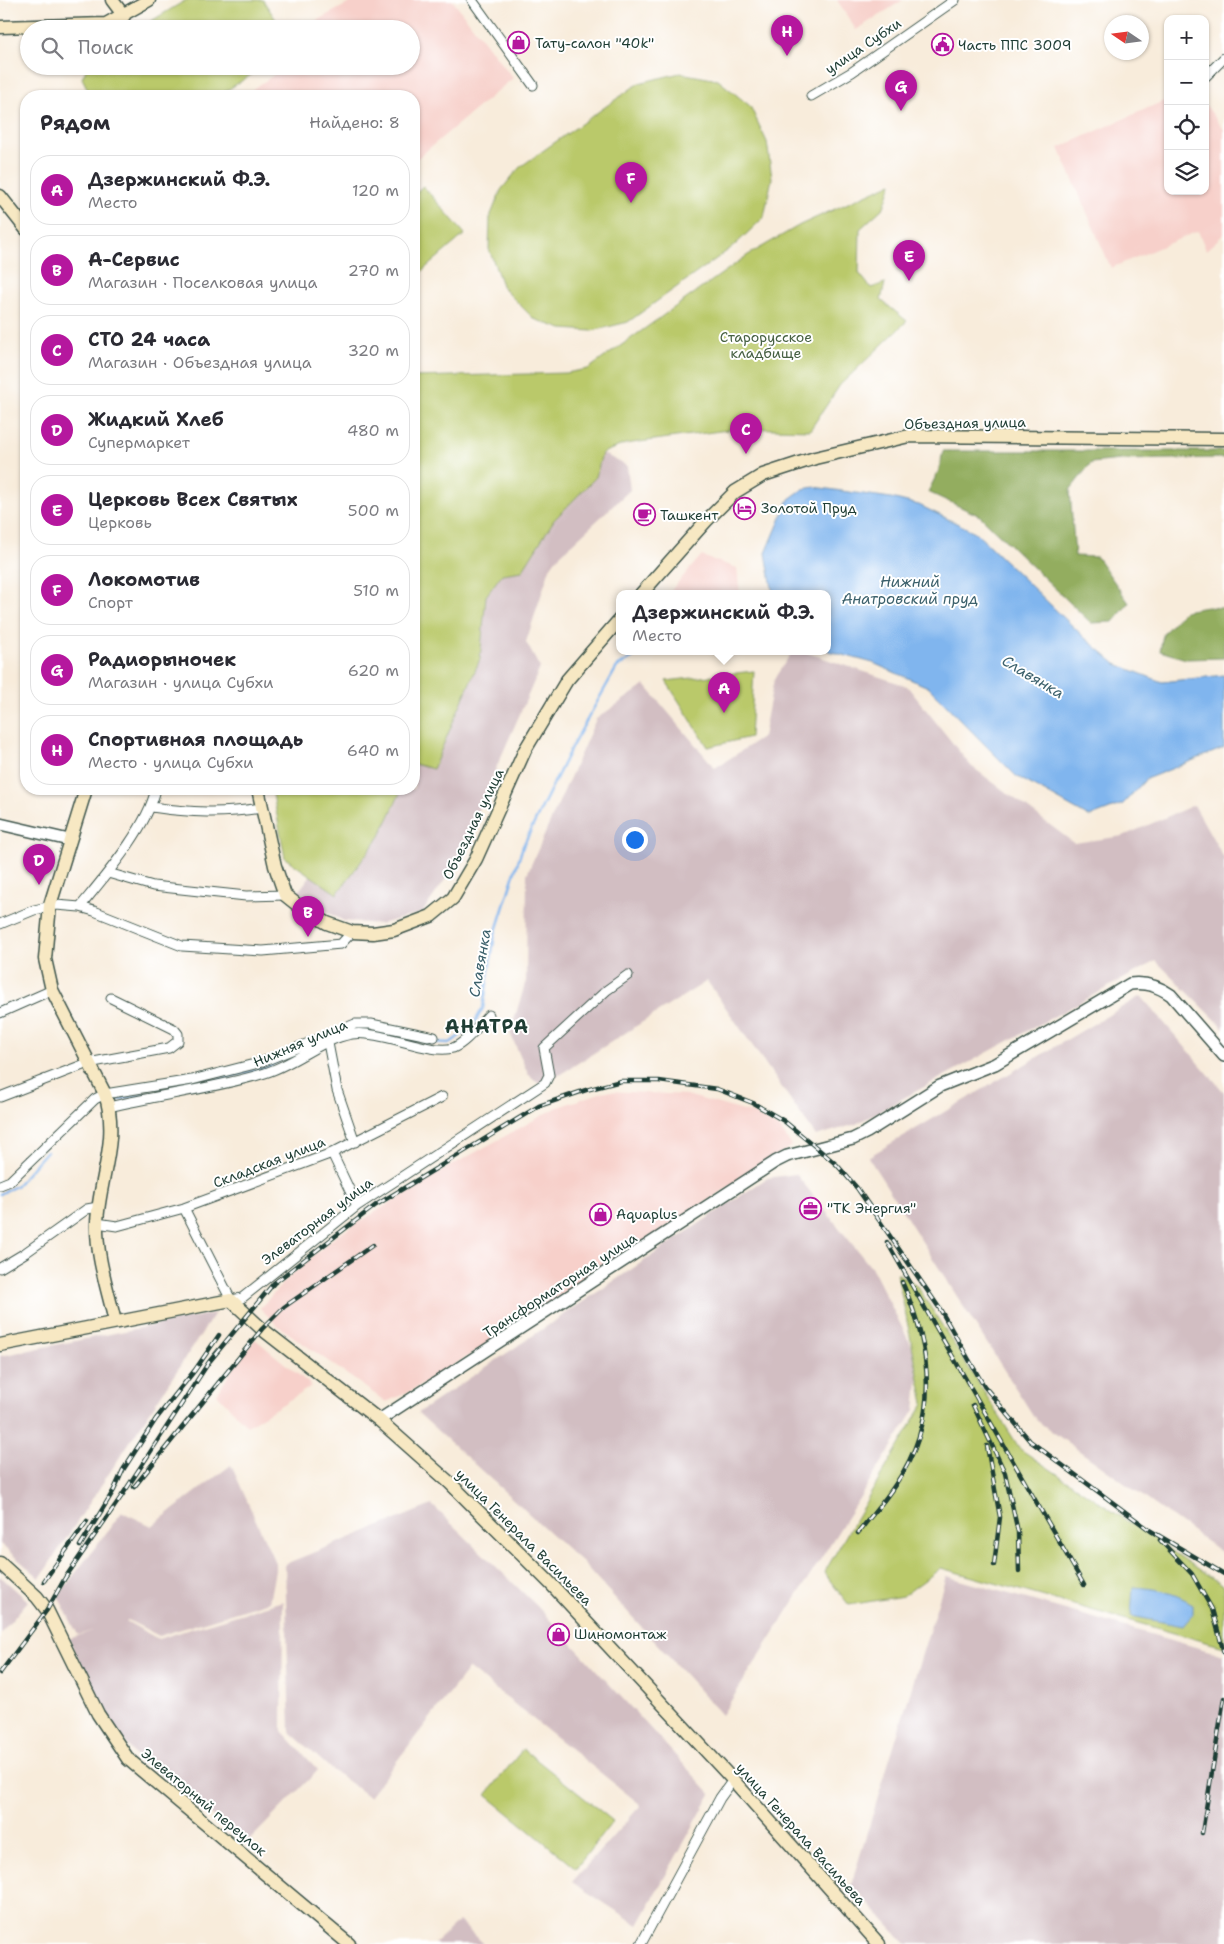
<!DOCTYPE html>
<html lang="ru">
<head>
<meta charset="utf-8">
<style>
  body { margin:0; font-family:"Shantell Sans",sans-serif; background:#f7f7f7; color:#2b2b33 }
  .controls { position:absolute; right:15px; top:15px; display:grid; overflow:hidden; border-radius:10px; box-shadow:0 1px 4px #0004 }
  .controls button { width:45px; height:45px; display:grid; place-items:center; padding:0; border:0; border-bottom:1px solid #e1e1e2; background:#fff; color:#2b2b33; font:25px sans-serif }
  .compass { position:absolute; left:1104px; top:15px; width:45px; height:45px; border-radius:50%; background:#fff; box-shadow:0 1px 4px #0004; rotate:283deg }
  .you { position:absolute; left:634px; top:839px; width:18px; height:18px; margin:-12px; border:4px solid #fff; border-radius:50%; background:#1a73e8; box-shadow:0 0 0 8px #1a73e833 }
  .badge { display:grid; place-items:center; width:32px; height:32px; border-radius:50%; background:#b5179e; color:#fff; font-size:16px; font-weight:700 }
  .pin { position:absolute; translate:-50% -41px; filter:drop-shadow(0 1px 2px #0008) }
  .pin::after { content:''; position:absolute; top:26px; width:18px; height:15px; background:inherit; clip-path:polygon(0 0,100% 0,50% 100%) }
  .popup { position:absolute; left:616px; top:590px; width:215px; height:65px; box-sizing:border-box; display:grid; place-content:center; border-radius:10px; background:#fff; filter:drop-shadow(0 1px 4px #0005); font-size:16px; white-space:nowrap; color:#7c7c81 }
  .popup b { font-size:19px; color:#2b2b33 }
  .popup::after { content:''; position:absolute; left:50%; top:100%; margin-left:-10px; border:10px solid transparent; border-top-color:#fff }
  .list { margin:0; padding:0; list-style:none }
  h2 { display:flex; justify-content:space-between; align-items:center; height:65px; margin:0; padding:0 20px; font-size:21px }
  h2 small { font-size:16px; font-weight:400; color:#7c7c81 }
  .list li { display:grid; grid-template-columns:32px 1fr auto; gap:15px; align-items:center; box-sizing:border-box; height:70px; margin:0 10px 10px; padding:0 10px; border:1px solid #e1e1e2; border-radius:20px }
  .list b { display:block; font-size:19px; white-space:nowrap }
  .list p { margin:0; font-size:16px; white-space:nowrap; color:#7c7c81 }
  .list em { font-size:16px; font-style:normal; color:#7c7c81 }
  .icon { flex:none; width:28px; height:28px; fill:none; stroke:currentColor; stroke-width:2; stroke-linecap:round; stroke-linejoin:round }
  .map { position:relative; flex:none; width:1224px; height:1944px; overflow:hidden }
  .search { position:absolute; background:#fff; box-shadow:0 1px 4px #0004; left:20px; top:20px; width:400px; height:55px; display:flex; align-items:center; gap:12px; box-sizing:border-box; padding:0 18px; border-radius:28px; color:#7c7c81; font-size:19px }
  .panel { position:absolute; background:#fff; box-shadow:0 1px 4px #0004; left:20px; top:90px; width:400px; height:705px; border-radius:20px }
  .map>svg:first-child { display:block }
  .built { fill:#f7d0ca }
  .industrial { fill:#d2bec2 }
  .green { fill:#bac96b; stroke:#6c8350 }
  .forest { fill:#93ad5f; stroke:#59754a }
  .water { fill:#80b5ee; stroke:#507991 }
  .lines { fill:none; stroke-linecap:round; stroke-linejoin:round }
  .stream { stroke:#80b5ee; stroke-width:2.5 }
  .minor-casing { stroke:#40574d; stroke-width:11 }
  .tertiary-casing { stroke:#40574d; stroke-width:14 }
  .secondary-casing { stroke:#40574d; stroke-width:15 }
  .minor { stroke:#fff; stroke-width:9 }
  .tertiary { stroke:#fff; stroke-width:11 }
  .secondary { stroke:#f7e8c3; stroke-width:12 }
  .rail-casing { stroke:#1f3d34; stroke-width:4.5 }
  .rail { stroke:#fff; stroke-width:2.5; stroke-dasharray:8; stroke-linecap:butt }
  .labels { text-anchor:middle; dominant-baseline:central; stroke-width:4; stroke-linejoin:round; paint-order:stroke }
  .poi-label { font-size:14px; fill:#1f3d34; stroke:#fff; text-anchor:start }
  .street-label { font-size:14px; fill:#1f3d34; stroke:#fff }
  .park-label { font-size:14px; fill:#466042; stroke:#fff }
  .water-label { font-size:15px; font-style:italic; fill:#3c616c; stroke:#fff }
  .district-label { font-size:19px; font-weight:bold; letter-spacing:1px; fill:#1f3d34; stroke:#fff }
</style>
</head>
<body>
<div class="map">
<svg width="1224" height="1944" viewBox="0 0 1224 1944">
  <rect width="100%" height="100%" fill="#fff"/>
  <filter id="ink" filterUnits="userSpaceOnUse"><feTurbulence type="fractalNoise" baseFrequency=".02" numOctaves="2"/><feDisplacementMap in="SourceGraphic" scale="10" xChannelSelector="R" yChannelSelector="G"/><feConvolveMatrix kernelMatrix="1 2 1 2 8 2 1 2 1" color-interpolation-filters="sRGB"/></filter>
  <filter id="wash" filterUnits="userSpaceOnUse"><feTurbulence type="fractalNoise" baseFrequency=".0096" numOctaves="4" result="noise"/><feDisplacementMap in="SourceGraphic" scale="20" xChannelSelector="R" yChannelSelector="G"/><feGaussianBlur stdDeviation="1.12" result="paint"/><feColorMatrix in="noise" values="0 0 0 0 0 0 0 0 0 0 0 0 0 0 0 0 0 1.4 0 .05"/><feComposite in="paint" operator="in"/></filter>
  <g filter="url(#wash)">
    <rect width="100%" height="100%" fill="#f8ecdb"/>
    <path class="built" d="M355,0H452L513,78L414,161V96H243L287,66H411V29H301Z
      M837,0H903L856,30Z
      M1168,99V191H1205V104L1224,130V234L1206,250L1198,231L1111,268L1059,148Z
      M701,556L737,568L740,594H668Z
      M606,1091L687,1095L754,1114L780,1129L792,1146L486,1345L411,1391L386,1402L277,1325L260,1308L290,1276L335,1237L445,1169L558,1107Z
      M255,1339L312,1386L247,1426L217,1394L234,1366Z"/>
    <path class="industrial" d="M602,453L627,466L630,490L558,557L550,568L526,642L540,668L451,871L422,913L380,924L344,921L305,900L298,892L311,875L337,893L380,836L402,789H414V763L433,768L480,659L486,596L502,574L522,571L554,520L596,477Z
      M792,652H805L907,686L971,766L1074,843L1123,836L1194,805L1224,858V1028L1156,961L856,1124L816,1136L707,981L542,1086L528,1074L510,1033L526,981L527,874L596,719L645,685L715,768L763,737L774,679Z
      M1141,996L1224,1092V1554L1036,1420L868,1157Z
      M796,1174L873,1270L920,1363L915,1410L722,1715L582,1562L418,1413L767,1178Z
      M215,1313L40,1578L0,1544V1356Z
      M231,1465L276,1565L269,1602L159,1636L128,1620L126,1621L158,1639L283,1601L282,1731L318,1770L247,1843L134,1754L105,1713L69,1639L95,1630L78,1635L58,1596L122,1512L152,1526Z
      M432,1505L537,1606L711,1794L638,1925L572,1882L641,1805L469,1668L369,1797L331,1769L290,1732L285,1564Z
      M0,1576L28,1601L0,1634Z
      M946,1576L1224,1655V1944H906L851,1885Z
      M459,1921L483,1944H434Z"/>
    <path class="green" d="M186,0H263L282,29H138Z
      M88,66H265L218,96H91L82,78Z
      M680,73L718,80L750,106L767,142L772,178L764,217L734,246L628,322L592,331L562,329L534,319L503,288L489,249L490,217L501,190L520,167L639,83Z
      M892,183L884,207L860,229L859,273L871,288L885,283L881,300L907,321L840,385L810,430L742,428L625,444L602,453L596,477L554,520L522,571L502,574L486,596L480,659L433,769L414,764V377L566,373L588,369L748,255L800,225Z
      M423,186L465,234L414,278V194Z
      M754,671L750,737L708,747L666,681Z
      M272,789H402L380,836L337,894L285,858Z
      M897,1273L918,1287L1020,1449L1224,1586V1647L941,1568L903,1596L849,1605L824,1573L924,1403Z
      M523,1749L613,1821L576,1868L486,1795Z"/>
    <path class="forest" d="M943,451H1224V458L1121,460L1091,463L1070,490L1075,556L1097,557L1129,603L1113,622L1091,623L980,516L928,492L939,470Z
      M1207,607L1224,608V658L1186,659L1160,651L1163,634L1184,611Z"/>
    <path class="water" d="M814,487L891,498L919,505L975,532L1085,638L1116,664L1162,682L1224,675V748L1146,779L1123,804L1089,817L1016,776L928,687L873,663L828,651V594H773L766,553L789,499L803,489Z
      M1133,1587C1156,1588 1173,1592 1193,1604V1614L1183,1626L1131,1616Z"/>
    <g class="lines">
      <path class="stream" d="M356,1030L373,1028
        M388,1032L428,1042L450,1043L472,1027L483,1008L495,934L523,846L571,748L617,667L641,652
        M191,1086L265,1068L295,1053
        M112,1101L146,1094
        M91,1109L101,1104
        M0,1194L16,1186L47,1151"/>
    </g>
  </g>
  <g filter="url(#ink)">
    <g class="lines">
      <defs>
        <path id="minor" d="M472,0L533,85
          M1206,76L1224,58
          M811,96L852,72L955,0
          M152,807C191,813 222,814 262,808
          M108,873L153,886L246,896L285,895
          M80,907C106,875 147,828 156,789
          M0,924L34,910L56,905L80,907L94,911L182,946L263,951L341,944L352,932
          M0,1013L52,990
          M328,1043L337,1090L355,1142
          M0,1097L88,1063L169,1048L178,1041V1034L174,1029L111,998
          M109,1107C161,1094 214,1089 265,1073C295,1064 321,1039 352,1034C381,1030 430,1055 453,1048C466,1043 479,1025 489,1015
          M332,1153L357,1206
          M0,1185L10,1181L95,1099L105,1094L192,1080L262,1062L355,1024H371L434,1037
          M184,1208L231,1300L242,1298L357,1206L545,1083L549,1075L544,1048L607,990L628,975
          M97,1223L117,1226L184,1208L332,1153L442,1097
          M0,1268L25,1253L87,1209L98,1207
          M641,1944L720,1798L733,1780"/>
        <path id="tertiary" d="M0,824L69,840
          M379,1420L775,1162L787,1156L853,1139L867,1132L940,1086L995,1064L1130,984C1146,982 1158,986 1171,995L1224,1056"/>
        <path id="secondary" d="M112,0L124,16
          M0,27L106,24L149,0
          M0,196L26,229
          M641,594L706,521L735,492L763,475L815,458L909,436L1224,439
          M86,789L50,905L45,959L52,990L105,1094C120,1140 99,1177 97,1223C96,1256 108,1290 115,1322
          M258,789L275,866L285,895L300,907L327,923L352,932L373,933L394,930L431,916L453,898L476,859L525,750L567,680L620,619
          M0,1345L231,1300L262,1329L379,1420L450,1483L550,1583L733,1780L879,1944
          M0,1563L37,1597L47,1610L98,1714L128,1759L349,1944"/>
      </defs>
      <use href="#minor" class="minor-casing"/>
      <use href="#tertiary" class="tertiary-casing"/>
      <use href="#secondary" class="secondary-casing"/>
      <use href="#minor" class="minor"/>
      <use href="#tertiary" class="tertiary"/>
      <use href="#secondary" class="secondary"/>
      <defs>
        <path id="rail" d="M887,1242L1084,1585
          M973,1405L1005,1473L1018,1532L1019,1571
          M987,1446L1000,1517L994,1565
          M134,1487L262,1329L284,1307L373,1245
          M858,1533C870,1517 884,1502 895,1485C940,1420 933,1350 902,1282
          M1160,1540L1192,1574L1212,1609L1224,1653
          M80,1546L114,1490L123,1470L156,1419L195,1370L219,1335
          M44,1581L87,1521
          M0,1673L47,1610L65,1578L121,1497L209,1362L274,1283L376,1205L539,1106L586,1090L621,1081H659L717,1089L753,1103L784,1121L817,1148L837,1165L857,1188L940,1309L984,1386L1030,1441L1151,1531L1224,1574
          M1202,1833L1224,1698"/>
      </defs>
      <use href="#rail" class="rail-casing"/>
      <use href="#rail" class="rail"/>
    </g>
  </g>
  <defs>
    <symbol id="shop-ring" viewBox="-11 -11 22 22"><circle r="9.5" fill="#fff" stroke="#b5179e" stroke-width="1.5"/><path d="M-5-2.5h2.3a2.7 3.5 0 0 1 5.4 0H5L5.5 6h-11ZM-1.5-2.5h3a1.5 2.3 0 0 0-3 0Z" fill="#b5179e"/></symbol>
    <symbol id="civic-ring" viewBox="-11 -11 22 22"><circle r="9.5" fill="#fff" stroke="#b5179e" stroke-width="1.5"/><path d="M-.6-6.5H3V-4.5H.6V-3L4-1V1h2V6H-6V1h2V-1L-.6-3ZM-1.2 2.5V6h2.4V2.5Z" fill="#b5179e"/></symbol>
    <symbol id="hotel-ring" viewBox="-11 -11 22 22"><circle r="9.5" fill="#fff" stroke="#b5179e" stroke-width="1.5"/><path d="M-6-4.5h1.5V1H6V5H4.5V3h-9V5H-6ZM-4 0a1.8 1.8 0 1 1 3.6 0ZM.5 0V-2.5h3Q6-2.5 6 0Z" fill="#b5179e"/></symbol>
    <symbol id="cafe-ring" viewBox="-11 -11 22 22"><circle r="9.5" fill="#fff" stroke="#b5179e" stroke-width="1.5"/><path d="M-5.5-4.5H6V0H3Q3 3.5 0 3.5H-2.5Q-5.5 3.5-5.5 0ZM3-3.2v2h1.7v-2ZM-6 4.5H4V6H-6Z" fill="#b5179e"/></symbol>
    <symbol id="office-ring" viewBox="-11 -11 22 22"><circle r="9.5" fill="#fff" stroke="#b5179e" stroke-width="1.5"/><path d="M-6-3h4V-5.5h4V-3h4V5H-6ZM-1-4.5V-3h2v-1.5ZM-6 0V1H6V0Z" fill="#b5179e"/></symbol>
  </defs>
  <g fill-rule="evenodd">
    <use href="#shop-ring" x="506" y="30" width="25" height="25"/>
    <use href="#civic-ring" x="930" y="32" width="25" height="25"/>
    <use href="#hotel-ring" x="732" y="496" width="25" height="25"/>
    <use href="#cafe-ring" x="632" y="502" width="25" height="25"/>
    <use href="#office-ring" x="798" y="1196" width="25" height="25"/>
    <use href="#shop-ring" x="588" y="1202" width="25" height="25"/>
    <use href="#shop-ring" x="546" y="1622" width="25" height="25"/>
  </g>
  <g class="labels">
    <g class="poi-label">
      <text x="535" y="43">Тату-салон "40k"</text>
      <text x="958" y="45">Часть ППС 3009</text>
      <text x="761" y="508">Золотой Пруд</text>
      <text x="660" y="515">Ташкент</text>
      <text x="827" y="1208">"ТК Энергия"</text>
      <text x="616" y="1214">Aquaplus</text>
      <text x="574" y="1634">Шиномонтаж</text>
    </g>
    <g class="street-label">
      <text transform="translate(863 46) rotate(-34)">улица Субхи</text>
      <text transform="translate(965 423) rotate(-1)">Объездная улица</text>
      <text transform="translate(473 824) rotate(-64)">Объездная улица</text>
      <text transform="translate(300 1043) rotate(-23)">Нижняя улица</text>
      <text transform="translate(269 1162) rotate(-21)">Складская улица</text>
      <text transform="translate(317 1221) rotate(-37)">Элеваторная улица</text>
      <text transform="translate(560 1285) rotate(-33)">Трансформаторная улица</text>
      <text transform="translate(524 1537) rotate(45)">улица Генерала Васильева</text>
      <text transform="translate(204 1802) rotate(40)">Элеваторный переулок</text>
      <text transform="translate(801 1834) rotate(48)">улица Генерала Васильева</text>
    </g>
    <g class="park-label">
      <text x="766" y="337">Старорусское<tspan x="766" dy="16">кладбище</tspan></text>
    </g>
    <g class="water-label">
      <text x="910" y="582">Нижний<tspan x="910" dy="17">Анатровский пруд</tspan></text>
      <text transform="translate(1033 677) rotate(31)">Славянка</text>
      <text transform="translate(480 963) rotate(-80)">Славянка</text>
    </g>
    <g class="district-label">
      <text x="487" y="1026">АНАТРА</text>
    </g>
  </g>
</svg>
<div class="controls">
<button>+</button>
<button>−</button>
<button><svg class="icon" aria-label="locate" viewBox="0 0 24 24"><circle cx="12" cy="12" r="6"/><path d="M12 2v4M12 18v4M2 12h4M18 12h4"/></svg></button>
<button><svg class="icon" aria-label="layers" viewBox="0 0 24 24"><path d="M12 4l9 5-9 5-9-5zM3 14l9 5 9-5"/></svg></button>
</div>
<svg class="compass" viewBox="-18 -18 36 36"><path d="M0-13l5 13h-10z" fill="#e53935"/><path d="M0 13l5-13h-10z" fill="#7c7c81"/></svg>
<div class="you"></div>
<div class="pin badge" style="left:724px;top:713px">A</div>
<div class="popup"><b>Дзержинский Ф.Э.</b>Место</div>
<div class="pin badge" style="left:308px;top:937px">B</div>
<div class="pin badge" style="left:746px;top:454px">C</div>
<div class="pin badge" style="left:39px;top:885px">D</div>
<div class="pin badge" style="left:909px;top:281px">E</div>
<div class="pin badge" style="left:631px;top:203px">F</div>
<div class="pin badge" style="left:901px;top:111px">G</div>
<div class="pin badge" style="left:787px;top:56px">H</div>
<div class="search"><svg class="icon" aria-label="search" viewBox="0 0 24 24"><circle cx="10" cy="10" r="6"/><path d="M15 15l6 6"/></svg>Поиск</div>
<section class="panel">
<h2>Рядом<small>Найдено: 8</small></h2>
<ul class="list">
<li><span class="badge">A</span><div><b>Дзержинский Ф.Э.</b><p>Место</p></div><em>120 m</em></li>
<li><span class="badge">B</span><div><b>А-Сервис</b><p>Магазин · Поселковая улица</p></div><em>270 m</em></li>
<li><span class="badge">C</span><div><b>СТО 24 часа</b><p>Магазин · Объездная улица</p></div><em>320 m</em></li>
<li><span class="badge">D</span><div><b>Жидкий Хлеб</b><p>Супермаркет</p></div><em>480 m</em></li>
<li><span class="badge">E</span><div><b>Церковь Всех Святых</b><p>Церковь</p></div><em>500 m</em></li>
<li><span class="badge">F</span><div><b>Локомотив</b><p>Спорт</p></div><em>510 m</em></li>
<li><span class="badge">G</span><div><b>Радиорыночек</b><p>Магазин · улица Субхи</p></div><em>620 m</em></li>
<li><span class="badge">H</span><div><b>Спортивная площадь</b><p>Место · улица Субхи</p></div><em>640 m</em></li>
</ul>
</section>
</div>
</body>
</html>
